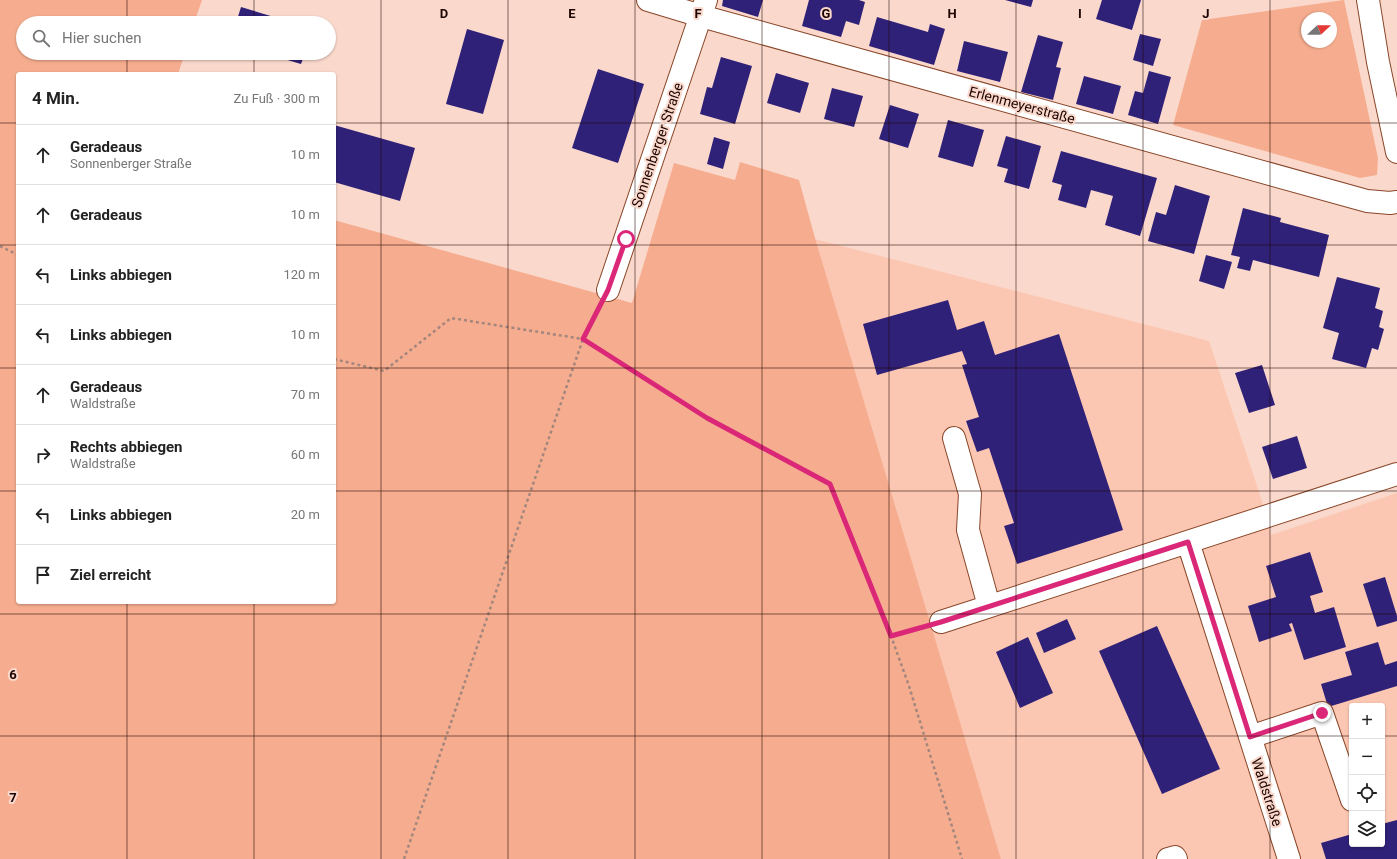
<!DOCTYPE html>
<html lang="de">
<head>
<meta charset="utf-8">
<style>
  body { margin:0; font-family:Roboto,sans-serif; background:#f6f6f6; color:#222 }
  .controls { position:absolute; right:12px; bottom:12px; display:grid; overflow:hidden; border-radius:4px; box-shadow:0 1px 3px #0004 }
  .controls button { width:36px; height:36px; display:grid; place-items:center; padding:0; border:0; border-bottom:1px solid #e0e0e0; background:#fff; color:#222; font:20px sans-serif }
  .compass { position:absolute; left:1301px; top:12px; width:36px; height:36px; border-radius:50%; background:#fff; box-shadow:0 1px 3px #0004; rotate:68deg }
  .stop { position:absolute; width:12px; height:12px; margin:-9px; border:3px solid #db2777; border-radius:50%; background:#fff }
  .stop.end { background:#db2777; border-color:#fff; box-shadow:0 1px 4px #0008 }
  .list { margin:0; padding:0; list-style:none }
  h2 { display:flex; justify-content:space-between; align-items:center; height:52px; margin:0; padding:0 16px; font-size:17px }
  h2 small { font-size:13px; font-weight:400; color:#767676 }
  .list li { display:grid; grid-template-columns:26px 1fr auto; gap:12px; align-items:center; box-sizing:border-box; height:60px; padding:0 16px; border-top:1px solid #e0e0e0 }
  .list b { display:block; font-size:15px; white-space:nowrap }
  .list p { margin:0; font-size:13px; white-space:nowrap; color:#767676 }
  .list em { font-size:13px; font-style:normal; color:#767676 }
  .icon { flex:none; width:22px; height:22px; fill:none; stroke:currentColor; stroke-width:2; stroke-linecap:round; stroke-linejoin:round }
  .map { position:relative; flex:none; width:1397px; height:859px; overflow:hidden }
  .search { position:absolute; background:#fff; box-shadow:0 1px 3px #0004; left:16px; top:16px; width:320px; height:44px; display:flex; align-items:center; gap:10px; box-sizing:border-box; padding:0 14px; border-radius:22px; color:#767676; font-size:15px }
  .panel { position:absolute; background:#fff; box-shadow:0 1px 3px #0004; left:16px; top:72px; width:320px; height:532px; border-radius:4px }
  .map>svg:first-child { display:block }
  .built { fill:#fbc7b2; fill-rule:evenodd }
  .green { fill:#f6ad8f; fill-rule:evenodd }
  .building { fill:#2f2078 }
  .lines { fill:none; stroke-linecap:round; stroke-linejoin:round }
  .minor-casing { stroke:#894629; stroke-width:24 }
  .major-casing { stroke:#894629; stroke-width:24 }
  .path { stroke:#a4867d; stroke-width:2.5; stroke-dasharray:3 3; stroke-linecap:butt }
  .minor { stroke:#fff; stroke-width:22 }
  .major { stroke:#fff; stroke-width:22 }
  .route { stroke:#db2777; stroke-width:5 }
  .grid { fill:none; stroke:#1d0400; stroke-width:1; stroke-opacity:0.55 }
  .labels { text-anchor:middle; dominant-baseline:central; stroke-width:4; stroke-linejoin:round; paint-order:stroke }
  .street-label { font-size:14px; fill:#1d0400; stroke:#fad9cc }
  .grid-label { font-size:13px; text-anchor:middle; font-weight:bold; fill:#1d0400; stroke:#fad9cc; stroke-width:4; stroke-linejoin:round; paint-order:stroke }
</style>
</head>
<body>
<div class="map">
<svg width="1397" height="859" viewBox="0 0 1397 859">
  <rect width="100%" height="100%" fill="#fad9cc"/>
  <path class="built" d="M815,239L1209,341L1261,498L1271,535L1397,493V859H1001ZM1352,706H1382V844H1352Z"/>
  <path class="green" d="M0,0H202L194,23H23V53H185L178,74H18V602H334V220L632,303L674,163L735,180L740,162L799,180L815,238L1001,859H0Z
    M1344,0L1378,158L1377,175L1360,178L1173,125L1202,20ZM1307,18H1331V42H1307Z"/>
  <path class="building" d="M723,0H763L758,17L722,6Z
    M809,0H859L865,2L859,25L846,21L841,37L802,26Z
    M1005,0H1033L1031,7Z
    M1102,0H1141L1132,30L1096,19Z
    M241,7L294,23H236Z
    M877,17L928,32L930,24L945,29L934,65L869,46Z
    M467,29L504,40L483,114L446,104Z
    M1140,34L1161,39L1153,66L1133,60Z
    M1038,35L1063,42L1056,67L1061,68L1053,100L1021,92Z
    M964,41L1008,52L1000,82L957,71Z
    M264,53H305L301,64Z
    M721,57L752,66L735,124L700,114L707,87L712,88Z
    M598,69L644,84L618,163L572,148Z
    M1149,71L1171,77L1158,124L1128,115L1135,91L1143,93Z
    M776,73L809,83L800,113L767,103Z
    M1084,76L1121,86L1113,114L1076,104Z
    M832,88L863,96L854,127L824,119Z
    M890,105L919,114L908,148L879,139Z
    M948,120L984,130L973,167L938,157Z
    M334,125L415,148L400,201L334,182Z
    M1006,136L1041,146L1029,189L1004,182L1008,169L997,166Z
    M714,137L730,142L723,169L707,164Z
    M1061,151L1157,178L1140,236L1105,225L1113,196L1091,190L1086,208L1058,200L1062,185L1052,182Z
    M1175,185L1210,196L1194,254L1148,241L1156,212L1166,215Z
    M1243,208L1281,218L1280,222L1329,235L1319,277L1253,260L1250,271L1237,268L1240,257L1231,255Z
    M1206,255L1232,262L1224,289L1199,281Z
    M1337,277L1380,288L1375,308L1383,311L1379,327L1384,329L1378,350L1372,348L1366,368L1332,359L1339,333L1323,328Z
    M948,300L957,330L984,321L995,355L1059,334L1123,530L1017,564L1004,526L1014,523L989,448L977,452L966,421L979,417L962,365L967,364L962,351L877,375L863,324Z
    M1262,365L1275,405L1249,413L1235,373Z
    M1297,436L1307,468L1273,479L1262,447Z
    M1310,552L1323,592L1310,596L1315,613L1334,607L1346,647L1304,660L1292,623L1289,624L1292,631L1259,642L1248,606L1276,597L1266,566Z
    M1385,577L1397,616V621L1377,627L1363,584Z
    M1067,619L1076,639L1044,653L1036,633Z
    M1157,626L1220,769L1162,794L1099,651Z
    M1028,637L1053,693L1020,708L996,652Z
    M1378,642L1385,665L1397,661V686L1328,707L1321,684L1352,675L1345,652Z
    M1397,820V859H1326L1321,843L1352,834V844H1382V824Z"/>
  <g class="lines">
    <defs>
      <path id="minor" d="M648,0L701,16L1367,201L1390,203L1397,202
        M608,290L706,0
        M954,438L970,494L968,530L989,606
        M1188,542L1289,859
        M941,622L1397,474
        M1250,737L1322,713L1352,800
        M1168,859L1175,857L1176,859"/>
      <path id="major" d="M1368,0L1378,62L1397,152"/>
    </defs>
    <use href="#minor" class="minor-casing"/>
    <use href="#major" class="major-casing"/>
    <path class="path" d="M0,246L18,255
      M334,359L384,371L451,318L583,339L707,418L830,484L891,636L909,686L962,859
      M891,636L919,628
      M404,859L583,339L598,310"/>
    <use href="#minor" class="minor"/>
    <use href="#major" class="major"/>
  </g>
  <g class="lines">
    <path class="route" d="M626,239L608,290L583,339L707,418L830,484L891,636L941,622L1188,542L1250,737L1322,713"/>
  </g>
  <path class="grid" d="M127,0V23M254,0V23M381,0V859M508,0V859M635,0V859M762,0V859M889,0V859M1016,0V859M1143,0V859M1270,0V859M127,53V74M254,53V74M0,123H18M334,123H1397M0,245H18M334,245H1397M0,368H18M334,368H1397M0,491H18M334,491H1397M127,602V859M254,602V859M0,614H1397M0,736H1352M1382,736H1397"/>
  <g class="labels">
    <g class="street-label">
      <text transform="translate(1022 105) rotate(15)">Erlenmeyerstraße</text>
      <text transform="translate(657 145) rotate(-71)">Sonnenberger Straße</text>
      <text transform="translate(1267 792) rotate(72)">Waldstraße</text>
    </g>
  </g>
  <g class="grid-label">
    <text x="444" y="18">D</text>
    <text x="572" y="18">E</text>
    <text x="698" y="18">F</text>
    <text x="826" y="18">G</text>
    <text x="952" y="18">H</text>
    <text x="1080" y="18">I</text>
    <text x="1206" y="18">J</text>
    <text x="13" y="679">6</text>
    <text x="13" y="802">7</text>
  </g>
</svg>
<div class="controls">
<button>+</button>
<button>−</button>
<button><svg class="icon" aria-label="locate" viewBox="0 0 24 24"><circle cx="12" cy="12" r="6"/><path d="M12 2v4M12 18v4M2 12h4M18 12h4"/></svg></button>
<button><svg class="icon" aria-label="layers" viewBox="0 0 24 24"><path d="M12 4l9 5-9 5-9-5zM3 14l9 5 9-5"/></svg></button>
</div>
<svg class="compass" viewBox="-18 -18 36 36"><path d="M0-13l5 13h-10z" fill="#e53935"/><path d="M0 13l5-13h-10z" fill="#767676"/></svg>
<div class="stop" style="left:626px;top:239px"></div>
<div class="stop end" style="left:1322px;top:713px"></div>
<div class="search"><svg class="icon" aria-label="search" viewBox="0 0 24 24"><circle cx="10" cy="10" r="6"/><path d="M15 15l6 6"/></svg>Hier suchen</div>
<section class="panel">
<h2>4 Min.<small>Zu Fuß · 300 m</small></h2>
<ul class="list">
<li><svg class="icon" aria-label="ahead" viewBox="0 0 24 24"><path d="M12 20V5M6 11l6-6 6 6"/></svg><div><b>Geradeaus</b><p>Sonnenberger Straße</p></div><em>10 m</em></li>
<li><svg class="icon" aria-label="ahead" viewBox="0 0 24 24"><path d="M12 20V5M6 11l6-6 6 6"/></svg><div><b>Geradeaus</b></div><em>10 m</em></li>
<li><svg class="icon" aria-label="left" viewBox="0 0 24 24"><path d="M17 20v-9H6M10 6l-5 5 5 5"/></svg><div><b>Links abbiegen</b></div><em>120 m</em></li>
<li><svg class="icon" aria-label="left" viewBox="0 0 24 24"><path d="M17 20v-9H6M10 6l-5 5 5 5"/></svg><div><b>Links abbiegen</b></div><em>10 m</em></li>
<li><svg class="icon" aria-label="ahead" viewBox="0 0 24 24"><path d="M12 20V5M6 11l6-6 6 6"/></svg><div><b>Geradeaus</b><p>Waldstraße</p></div><em>70 m</em></li>
<li><svg class="icon" aria-label="right" viewBox="0 0 24 24"><path d="M7 20v-9h11M14 6l5 5-5 5"/></svg><div><b>Rechts abbiegen</b><p>Waldstraße</p></div><em>60 m</em></li>
<li><svg class="icon" aria-label="left" viewBox="0 0 24 24"><path d="M17 20v-9H6M10 6l-5 5 5 5"/></svg><div><b>Links abbiegen</b></div><em>20 m</em></li>
<li><svg class="icon" aria-label="arrive" viewBox="0 0 24 24"><path d="M6 21V4h12l-3 4 3 4H6"/></svg><div><b>Ziel erreicht</b></div></li>
</ul>
</section>
</div>
</body>
</html>
